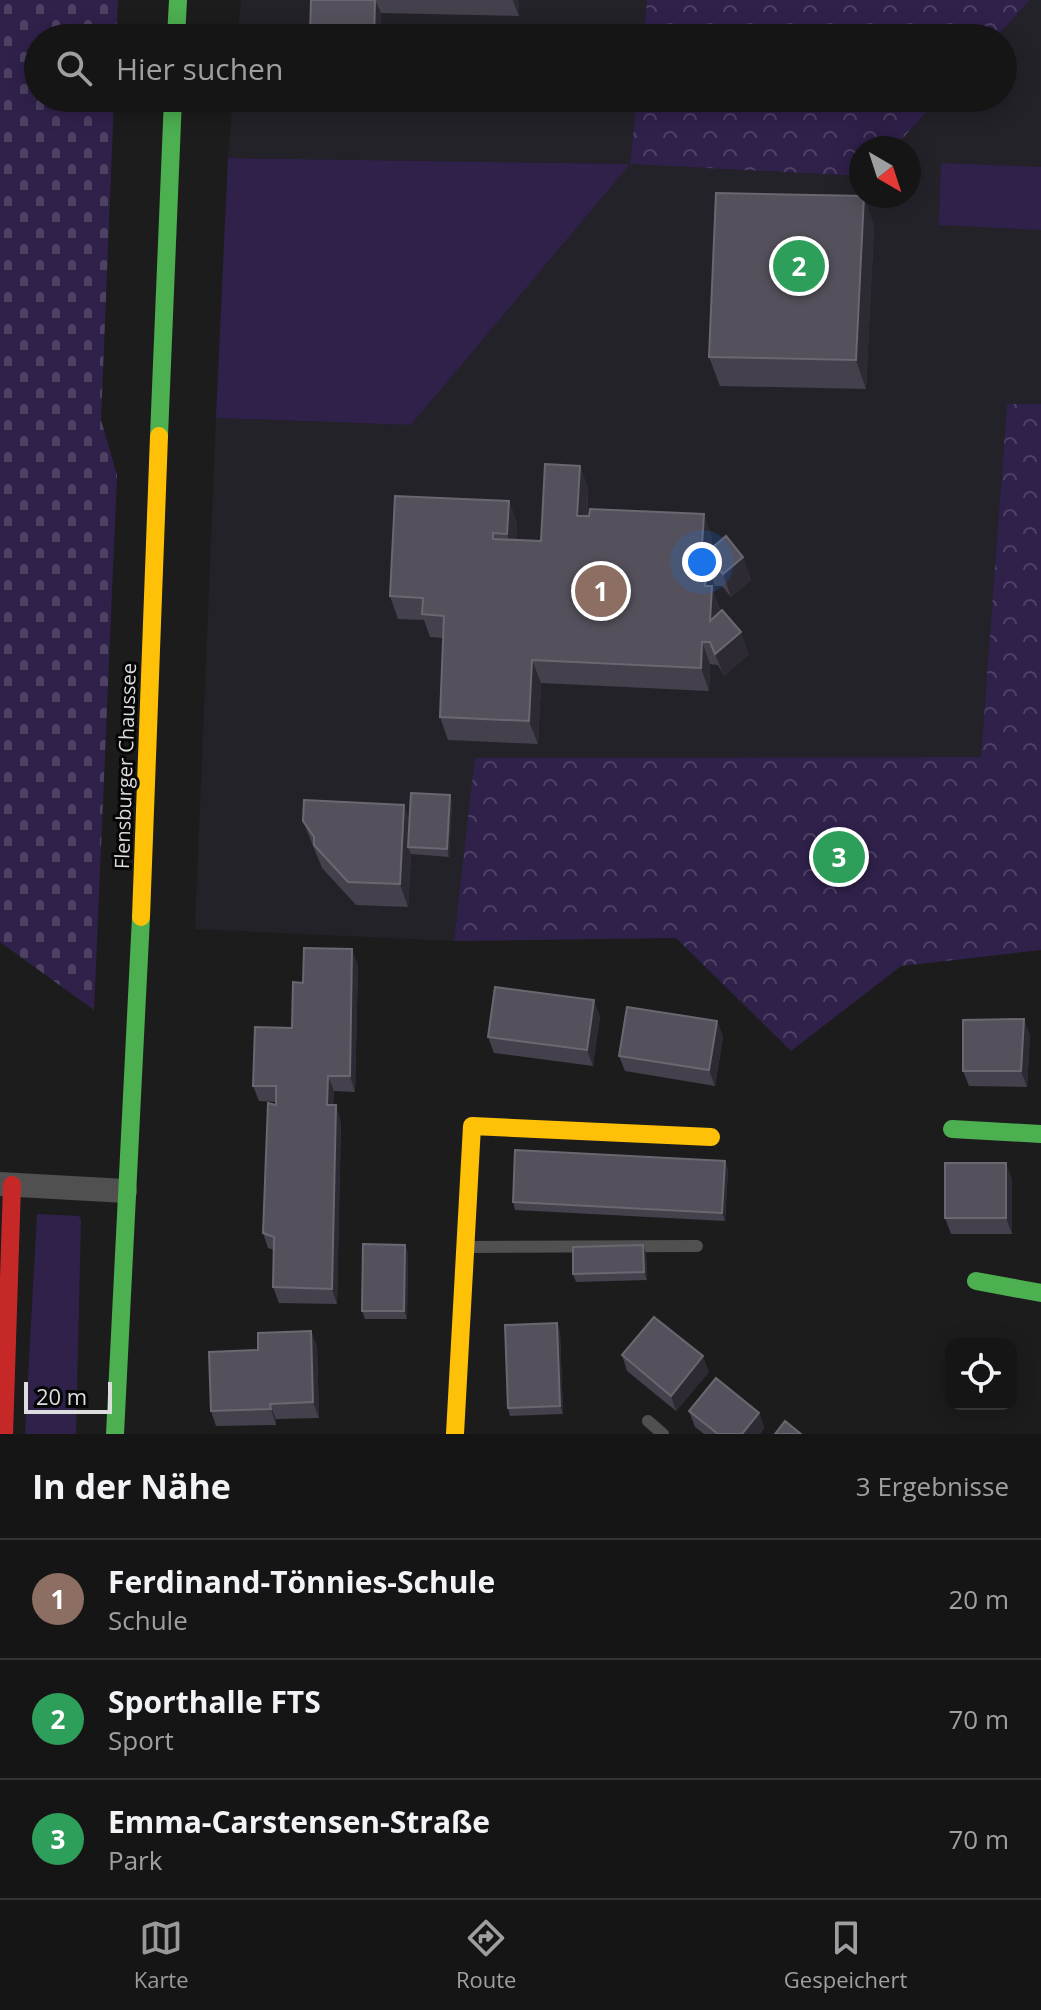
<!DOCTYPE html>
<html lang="de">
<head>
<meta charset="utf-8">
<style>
  body { margin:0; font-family:"Open Sans",sans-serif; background:#222223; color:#f1f3f6 }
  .controls { position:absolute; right:24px; bottom:24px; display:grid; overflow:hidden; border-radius:16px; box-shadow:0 4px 20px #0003 }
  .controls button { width:72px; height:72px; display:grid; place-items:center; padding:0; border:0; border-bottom:2px solid #343435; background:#151516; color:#f1f3f6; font:40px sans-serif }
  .compass { position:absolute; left:849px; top:136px; width:72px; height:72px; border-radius:50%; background:#151516; box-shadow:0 4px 20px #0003; rotate:141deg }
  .scale { position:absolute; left:24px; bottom:20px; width:88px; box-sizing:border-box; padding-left:8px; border:4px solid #dddddf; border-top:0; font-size:22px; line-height:28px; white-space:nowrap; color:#dddddf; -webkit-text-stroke:6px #060607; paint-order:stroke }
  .you { position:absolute; left:702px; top:562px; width:28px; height:28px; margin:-20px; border:6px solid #fff; border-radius:50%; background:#1a73e8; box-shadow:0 0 0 12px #1a73e833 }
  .badge { display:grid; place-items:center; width:52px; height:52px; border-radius:50%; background:#99999b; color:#fff; font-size:26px; font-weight:700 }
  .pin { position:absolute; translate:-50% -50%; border:4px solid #fff; box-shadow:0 2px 8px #0006 }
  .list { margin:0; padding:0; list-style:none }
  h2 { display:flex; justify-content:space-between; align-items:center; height:104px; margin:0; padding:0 32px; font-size:34px }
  h2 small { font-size:26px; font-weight:400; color:#9d9fa1 }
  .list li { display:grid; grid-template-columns:52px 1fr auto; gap:24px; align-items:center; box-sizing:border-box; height:120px; padding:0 32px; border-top:2px solid #343435 }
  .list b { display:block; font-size:30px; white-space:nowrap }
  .list p { margin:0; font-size:26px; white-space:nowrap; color:#9d9fa1 }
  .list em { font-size:26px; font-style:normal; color:#9d9fa1 }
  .icon { flex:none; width:44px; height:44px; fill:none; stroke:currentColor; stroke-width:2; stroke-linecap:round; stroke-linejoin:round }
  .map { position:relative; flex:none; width:1041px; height:1434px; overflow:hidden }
  .search { position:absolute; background:#151516; box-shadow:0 4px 20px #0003; left:24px; right:24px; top:24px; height:88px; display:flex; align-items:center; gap:20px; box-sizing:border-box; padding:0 28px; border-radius:44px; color:#9d9fa1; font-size:30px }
  .sheet { height:464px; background:#151516 }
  nav { display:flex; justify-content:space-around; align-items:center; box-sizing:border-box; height:112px; border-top:2px solid #343435; background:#151516; font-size:22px; color:#9d9fa1 }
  nav a { display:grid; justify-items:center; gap:4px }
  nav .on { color:#99999b }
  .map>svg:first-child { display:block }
  .built { fill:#242229 }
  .grass { fill:#30214b }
  .forest { fill:url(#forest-crowns) }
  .cemetery { fill:url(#cemetery-stones) }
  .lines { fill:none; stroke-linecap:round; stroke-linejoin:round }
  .lane { stroke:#505051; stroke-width:12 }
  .street { stroke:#505051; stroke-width:24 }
  .fast { stroke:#4caf50; stroke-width:18 }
  .slow { stroke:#ffc107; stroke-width:18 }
  .jam { stroke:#c62828; stroke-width:18 }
  .wall { fill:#44404c }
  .shaded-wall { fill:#2d2a33 }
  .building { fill:#55515c; stroke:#6a6770; stroke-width:2 }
  .labels { text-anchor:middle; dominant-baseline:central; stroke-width:6; stroke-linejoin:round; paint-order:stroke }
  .street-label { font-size:20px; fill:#dddddf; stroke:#060607 }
</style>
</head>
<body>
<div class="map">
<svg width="1041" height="1434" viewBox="0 0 1041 1434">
  <defs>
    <pattern id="forest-crowns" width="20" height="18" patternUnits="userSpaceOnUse" patternTransform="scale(2)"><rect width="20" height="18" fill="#30214b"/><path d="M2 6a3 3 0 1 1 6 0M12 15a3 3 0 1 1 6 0" fill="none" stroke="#4e4164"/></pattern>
    <pattern id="cemetery-stones" width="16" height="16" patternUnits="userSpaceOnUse" patternTransform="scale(2)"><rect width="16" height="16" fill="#30214b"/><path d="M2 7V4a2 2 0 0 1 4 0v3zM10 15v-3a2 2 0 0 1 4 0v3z" fill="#4e4164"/></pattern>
  </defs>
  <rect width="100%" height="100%" fill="#1c1c1d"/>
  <path class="built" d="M241,0H647L643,38H237Z
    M1030,0H1041V404H1007L981,757L476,758L454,941L195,929L216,418L411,425L629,164L228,158L233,98H637L630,164L861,176V196H909V148L895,146L939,98H1003V38H995Z"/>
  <path class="grass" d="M228,158L630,164L411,425L216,418Z
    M941,163L1041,167V230L939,225Z
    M37,1214L79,1216L81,1220L76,1434H25Z"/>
  <path class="forest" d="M647,0H1030L995,38H643Z
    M637,98H939L894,148H861V176L630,164Z
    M1007,404H1041V950L901,966L791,1051L676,938L454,941L475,758L981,757Z"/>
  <path class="cemetery" d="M0,0H118L116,38H38V98H114L101,420L117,475L94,1010L0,942Z"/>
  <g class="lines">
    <path class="lane" d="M469,1247L697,1246
      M648,1421L663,1434"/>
    <path class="street" d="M0,1184L125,1191"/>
    <path class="fast" d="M176,38L178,0
      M159,436L173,98
      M952,1129L1041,1134
      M976,1281L1041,1293
      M115,1434L141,917"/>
    <path class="slow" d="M141,917L159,436
      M455,1434L472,1126L711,1137"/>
    <path class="jam" d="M4,1434L12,1185"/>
  </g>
  <path class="wall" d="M311,0H519V16L381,13L380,38H311L310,35Z
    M874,225L866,389L720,386L709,357Z
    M580,466L588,489L587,516L712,537V547L743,557L751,580L731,597L722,586H715L714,594L720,609V612L749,654L724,676L718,665L710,664L709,691L541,683L538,744L448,740L440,717L443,638L430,637L424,620L398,619L390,596L509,501L517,524L516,540L541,541Z
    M450,795L452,803L449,857L411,854L408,907L356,905L322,868L303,821L410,820Z
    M358,965L355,1092L334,1091L333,1105L341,1121L337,1304L279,1303L273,1287L274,1250L268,1248L263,1233L276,1102L259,1101L253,1086L292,1028L303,983Z
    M600,1016L593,1066L494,1053L488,1037Z
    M717,1021L723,1037L715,1086L625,1071L619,1056Z
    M1030,1035L1027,1087L969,1086L963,1071Z
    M728,1169L725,1221L515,1210L513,1202Z
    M1012,1179V1234H951L945,1218Z
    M405,1245L408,1253L407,1319H365L362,1311Z
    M643,1245L646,1253L647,1280L576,1282L573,1274Z
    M311,1331L317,1347L319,1418L276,1419V1425L216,1426L211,1411L258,1350Z
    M560,1331L563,1414L510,1416L508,1408Z
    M622,1355L709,1372L676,1411L627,1371Z
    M689,1411L759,1413L764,1428L760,1434H704L695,1427Z"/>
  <path class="shaded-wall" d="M375,0L381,13L380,38H374Z
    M513,0H519V16L513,1Z
    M864,196L874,225L866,389L856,360Z
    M580,466L588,489L585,539L577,516Z
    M509,501L517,524L516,557L507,534Z
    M704,514L712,537L711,563L702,546Z
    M743,557L751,580L731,597L723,574Z
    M707,563L715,586L714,594L720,609L718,643L710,621L705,586Z
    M741,632L749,654L724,676L715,654Z
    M702,642L710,664L709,691L701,668Z
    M532,660L541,683L538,744L529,721Z
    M450,795L452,803L449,857L447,849Z
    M404,805L413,828L408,847L411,854L408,907L400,884Z
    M352,949L358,965L355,1092L350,1076Z
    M594,1000L600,1016L593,1066L587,1050Z
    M1024,1019L1030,1035L1027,1087L1021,1071Z
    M717,1021L723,1037L715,1086L709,1070Z
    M328,1076L334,1091L333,1120L327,1105Z
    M336,1105L341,1121L337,1304L332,1289Z
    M725,1161L728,1169L725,1221L722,1213Z
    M1006,1163L1012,1179V1234L1006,1218Z
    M405,1245L408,1253L407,1319L404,1311Z
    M643,1245L646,1253L647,1280L644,1272Z
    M557,1323L560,1331L563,1414L560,1406Z
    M311,1331L317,1347L319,1418L313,1402Z
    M703,1356L709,1372L676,1411L671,1396Z
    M270,1404L276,1419V1425L271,1409Z
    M759,1413L764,1428L760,1434H742Z"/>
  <path class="building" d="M311,0H375L374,38H337V35H310Z
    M716,193L864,196L856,360L709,357Z
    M545,464L580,466L577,516H589L590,509L704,514L702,546L713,547L726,536L743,557L723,574L713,563H707L705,586H712L710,621L722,610L741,632L715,654L710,642H702L701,668L532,660L529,721L440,717L444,616L422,614L423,598L390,596L395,496L509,501L507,534L493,533V539L541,541Z
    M411,793L450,795L447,849L408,847Z
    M304,800L404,805L400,884L348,882L314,845V837L303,821Z
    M304,948L352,949L350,1076H328L327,1105H336L332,1289L273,1287L274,1237L263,1233L268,1103L276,1105V1086H253L255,1027L292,1028L293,982L303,983Z
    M495,987L594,1000L587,1050L488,1037Z
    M627,1007L717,1021L709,1070L619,1056Z
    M1024,1019L1021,1071H963V1020Z
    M515,1150L725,1161L722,1213L513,1202Z
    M945,1163H1006V1218H945Z
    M363,1244L405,1245L404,1311H362Z
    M643,1245L644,1272L573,1274V1247Z
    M654,1317L703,1356L671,1396L622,1355Z
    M557,1323L560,1406L508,1408L505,1325Z
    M311,1331L313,1402L270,1404L271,1409L211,1411L209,1352L258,1350V1333Z
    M716,1378L759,1413L742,1434H718L689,1411Z
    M785,1421L801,1434H775Z"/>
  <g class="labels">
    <g class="street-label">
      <text transform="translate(125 766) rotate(-88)">Flensburger Chaussee</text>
    </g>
  </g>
</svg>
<div class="controls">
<button><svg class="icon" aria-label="locate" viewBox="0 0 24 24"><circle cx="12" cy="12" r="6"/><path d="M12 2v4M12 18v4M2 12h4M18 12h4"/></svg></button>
</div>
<svg class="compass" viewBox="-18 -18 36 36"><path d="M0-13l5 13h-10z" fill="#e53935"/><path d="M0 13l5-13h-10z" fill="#9d9fa1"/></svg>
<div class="scale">20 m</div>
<div class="you"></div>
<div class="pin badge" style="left:601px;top:591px;background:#8d6e63">1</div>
<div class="pin badge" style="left:799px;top:266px;background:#2e9e5b">2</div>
<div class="pin badge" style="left:839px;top:857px;background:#2e9e5b">3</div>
<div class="search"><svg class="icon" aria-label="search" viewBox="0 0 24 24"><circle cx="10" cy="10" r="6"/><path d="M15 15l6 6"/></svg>Hier suchen</div>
</div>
<section class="sheet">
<h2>In der Nähe<small>3 Ergebnisse</small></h2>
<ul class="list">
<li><span class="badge" style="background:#8d6e63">1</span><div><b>Ferdinand-Tönnies-Schule</b><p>Schule</p></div><em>20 m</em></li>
<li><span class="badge" style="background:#2e9e5b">2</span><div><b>Sporthalle FTS</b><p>Sport</p></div><em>70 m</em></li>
<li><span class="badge" style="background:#2e9e5b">3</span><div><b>Emma-Carstensen-Straße</b><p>Park</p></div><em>70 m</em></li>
</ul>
</section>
<nav>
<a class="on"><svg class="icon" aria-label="map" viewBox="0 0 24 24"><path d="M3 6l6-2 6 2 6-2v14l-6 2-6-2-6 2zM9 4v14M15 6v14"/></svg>Karte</a>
<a><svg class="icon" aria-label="directions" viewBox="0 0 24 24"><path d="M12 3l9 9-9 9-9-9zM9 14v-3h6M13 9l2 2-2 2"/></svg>Route</a>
<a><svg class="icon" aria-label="saved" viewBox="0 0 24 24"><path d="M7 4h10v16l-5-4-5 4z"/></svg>Gespeichert</a>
</nav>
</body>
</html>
